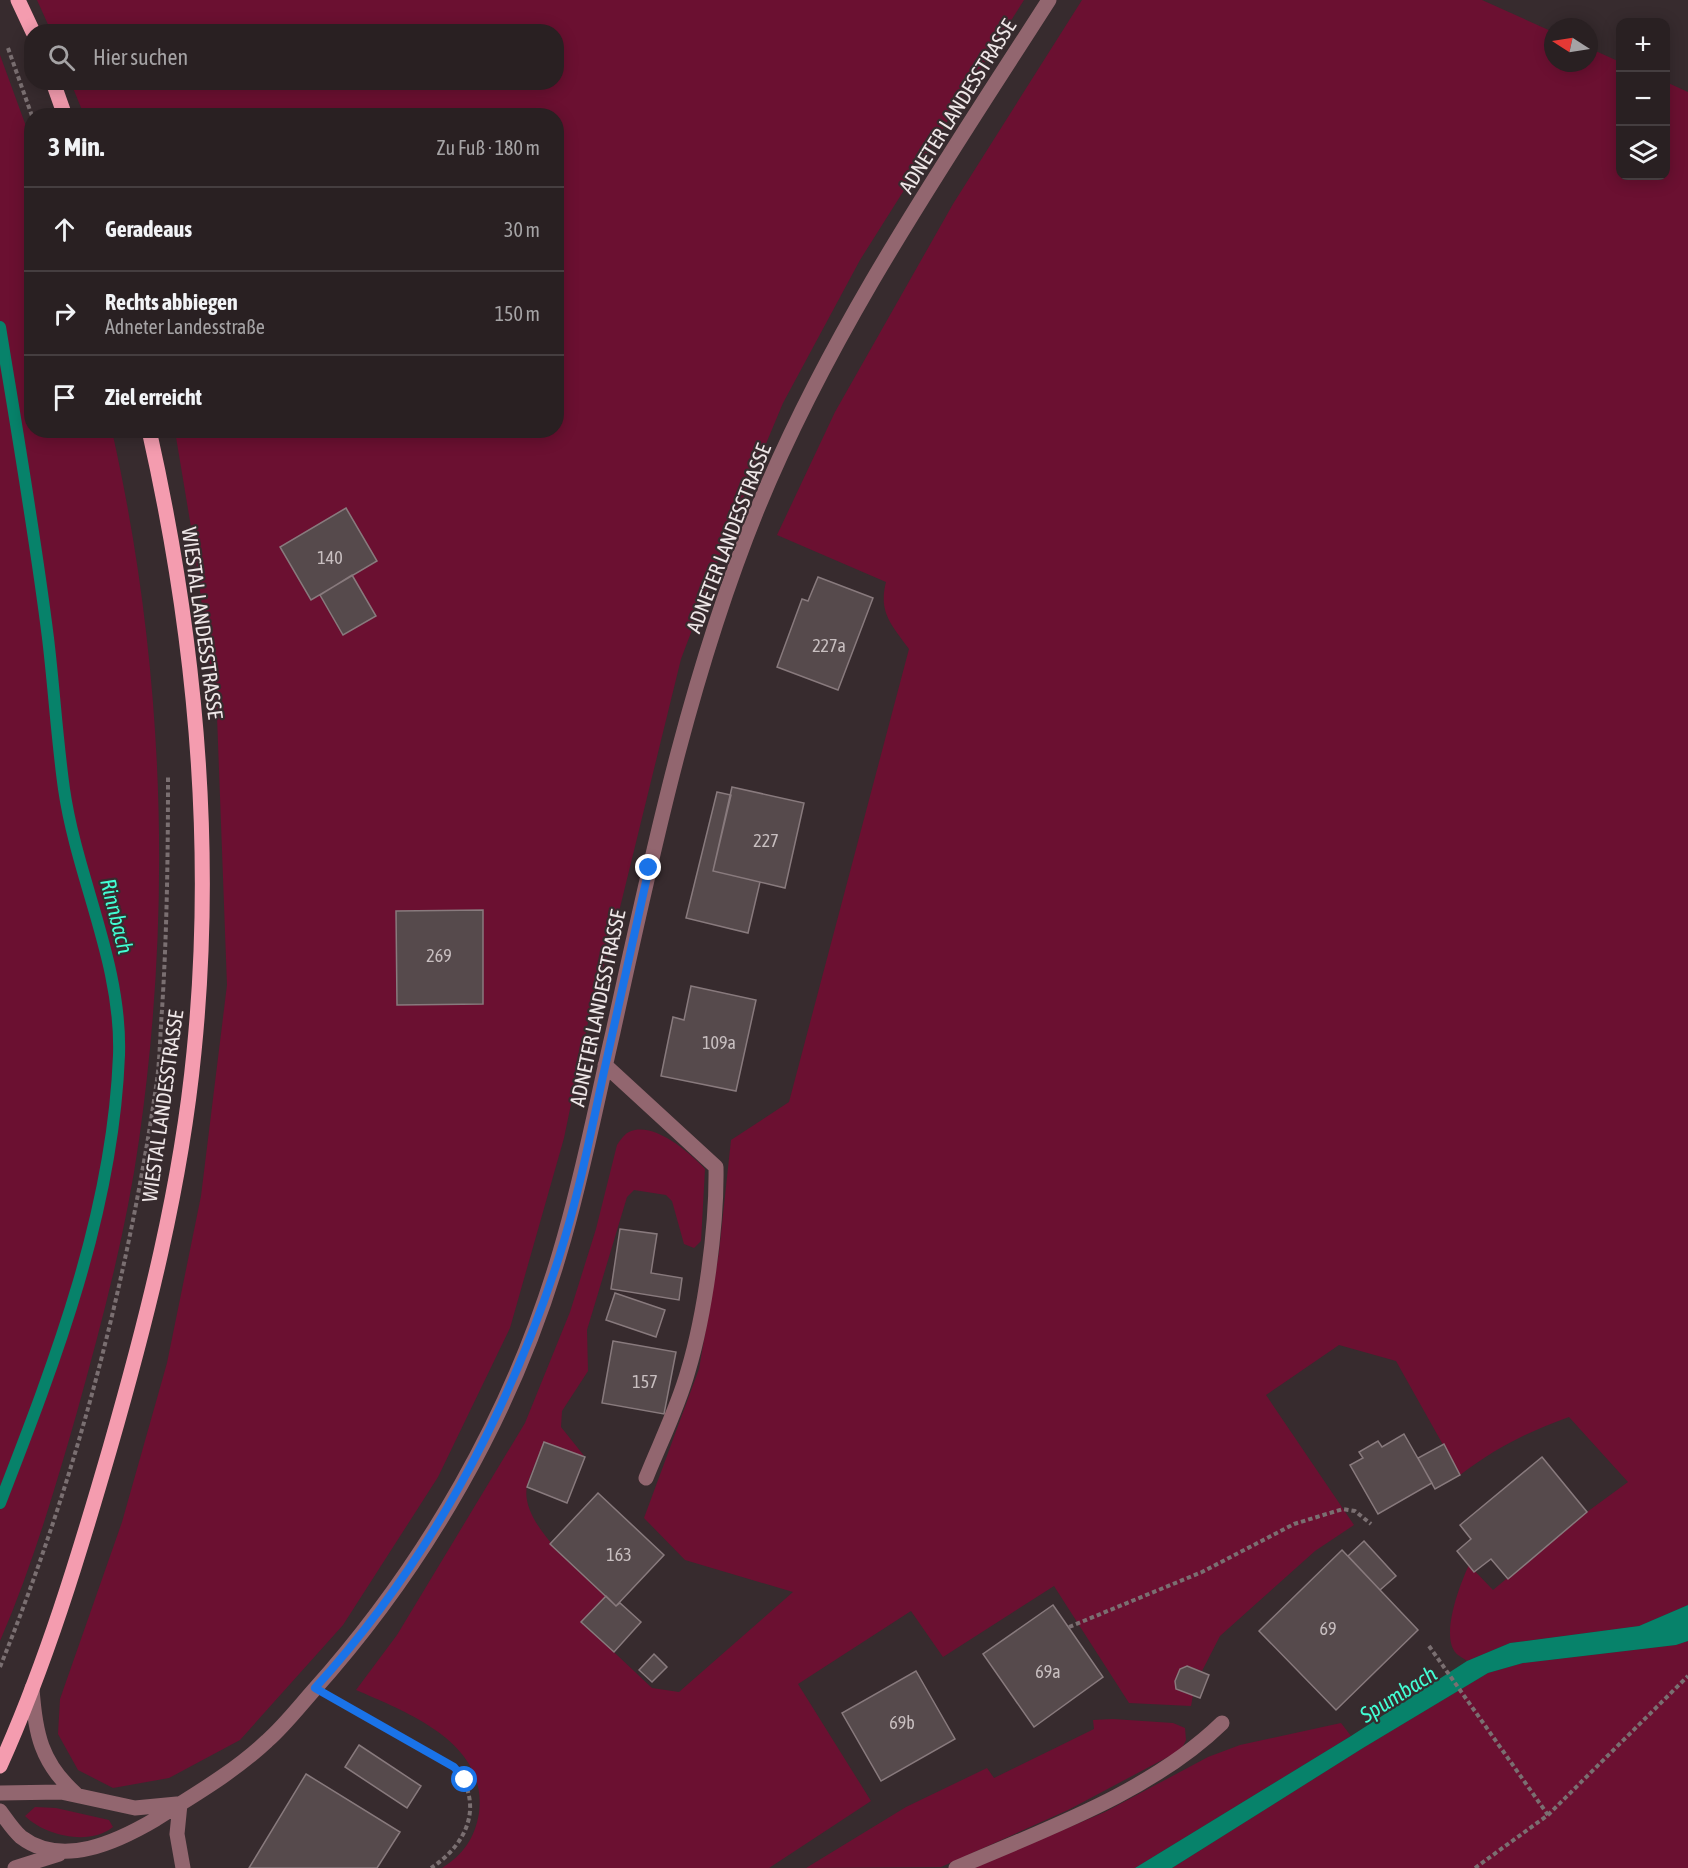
<!DOCTYPE html>
<html lang="de">
<head>
<meta charset="utf-8">
<style>
  body { margin:0; font-family:"Asap Condensed",sans-serif; background:#31282a; color:#f1f3f6 }
  .controls { position:absolute; right:18px; top:18px; display:grid; overflow:hidden; border-radius:12px; box-shadow:0 3px 15px #0003 }
  .controls button { width:54px; height:54px; display:grid; place-items:center; padding:0; border:0; border-bottom:2px solid #453e40; background:#292022; color:#f1f3f6; font:30px sans-serif }
  .compass { position:absolute; left:1544px; top:18px; width:54px; height:54px; border-radius:50%; background:#292022; box-shadow:0 3px 15px #0003; rotate:282deg }
  .stop { position:absolute; width:18px; height:18px; margin:-14px; border:4px solid #1a73e8; border-radius:50%; background:#fff }
  .stop.end { background:#1a73e8; border-color:#fff; box-shadow:0 2px 6px #0008 }
  .list { margin:0; padding:0; list-style:none }
  h2 { display:flex; justify-content:space-between; align-items:center; height:78px; margin:0; padding:0 24px; font-size:26px }
  h2 small { font-size:20px; font-weight:400; color:#a5a3a5 }
  .list li { display:grid; grid-template-columns:39px 1fr auto; gap:18px; align-items:center; box-sizing:border-box; height:84px; padding:0 24px; border-top:2px solid #453e40 }
  .list b { display:block; font-size:22px; white-space:nowrap }
  .list p { margin:0; font-size:20px; white-space:nowrap; color:#a5a3a5 }
  .list em { font-size:20px; font-style:normal; color:#a5a3a5 }
  .icon { flex:none; width:33px; height:33px; fill:none; stroke:currentColor; stroke-width:2; stroke-linecap:round; stroke-linejoin:round }
  .map { position:relative; flex:none; width:1688px; height:1868px; overflow:hidden }
  .search { position:absolute; background:#292022; box-shadow:0 3px 15px #0003; left:24px; top:24px; width:540px; height:66px; display:flex; align-items:center; gap:15px; box-sizing:border-box; padding:0 21px; border-radius:24px; color:#a5a3a5; font-size:22px }
  .panel { position:absolute; background:#292022; box-shadow:0 3px 15px #0003; left:24px; top:108px; width:540px; height:330px; border-radius:24px }
  .map>svg:first-child { display:block }
  .green { fill:#6b1031 }
  .water { fill:#07826a }
  .lines { fill:none; stroke-linecap:round; stroke-linejoin:round }
  .stream { stroke:#07826a; stroke-width:12 }
  .building { fill:#564a4c; stroke:#887a7d; stroke-width:1.5 }
  .path { stroke:#7a6f71; stroke-width:4; stroke-dasharray:4.5 3; stroke-linecap:butt }
  .minor { stroke:#92666f; stroke-width:15 }
  .major { stroke:#f49caf; stroke-width:15 }
  .route { stroke:#1a73e8; stroke-width:8 }
  .labels { text-anchor:middle; dominant-baseline:central; stroke-width:4.5; stroke-linejoin:round; paint-order:stroke }
  .number-label { font-size:18px; fill:#c8bfc0 }
  .street-label { font-size:21px; fill:#eee6e7; stroke:#372b2e }
  .water-label { font-size:22px; font-style:italic; fill:#42fed4; stroke:#372b2e }
</style>
</head>
<body>
<div class="map">
<svg width="1688" height="1868" viewBox="0 0 1688 1868">
  <rect width="100%" height="100%" fill="#372b2e"/>
  <path class="green" d="M37,0H1024L860,260L783,403L729,532L681,659L613,936L591,1008L564,1138L510,1328L438,1477L343,1625L240,1740L169,1778L113,1788L78,1770L58,1734L60,1699L122,1522L167,1363L201,1196L227,985L217,716L193,539L175,431L556,430V116L84,115L71,83L556,82V32L51,31Z
    M1082,0H1482L1553,32V63H1589V48L1620,62V176H1666V82L1688,92V1605L1639,1626L1510,1643L1467,1661C1464,1658 1458,1656 1455,1652C1441,1634 1460,1584 1469,1565L1493,1590L1587,1512L1628,1482L1569,1417C1527,1432 1496,1448 1460,1475L1396,1361L1339,1345L1266,1395L1354,1525L1315,1551L1220,1636L1202,1671L1187,1666L1180,1669L1175,1681L1176,1688L1193,1695L1191,1706L1129,1703L1054,1586L943,1657L911,1611L798,1684L871,1801L769,1868H442C463,1855 475,1838 479,1813C488,1743 409,1713 356,1690L397,1635L525,1423L570,1312L596,1229L617,1145C621,1139 626,1131 635,1130C659,1126 690,1153 705,1169L701,1241L694,1248L684,1244L672,1201L666,1195L634,1190L627,1197L587,1330L588,1371L562,1411L561,1427L585,1457L544,1442C539,1456 531,1471 527,1486C519,1524 581,1572 606,1596L582,1622L652,1688L679,1692L793,1592L685,1560L644,1518L699,1369L719,1252L731,1140L789,1102L909,649C892,625 878,613 886,582L777,535L835,412L953,204Z
    M0,55L31,140L32,430L112,431C164,662 173,904 139,1140C126,1232 102,1322 77,1412C55,1489 32,1567 0,1641Z
    M1688,1641V1868H1172L1363,1748L1488,1673L1523,1663L1676,1645Z
    M1113,1719L1173,1723L1185,1728L1186,1740L1181,1750L1068,1810L941,1867L806,1868L906,1807L987,1768L994,1778L1094,1729L1093,1720Z
    M1341,1723L1351,1736L1135,1868H974L1105,1812L1208,1757L1240,1745Z
    M35,1807L56,1808L109,1820L113,1827C90,1846 45,1836 25,1816Z"/>
  <path class="water" d="M1688,1605V1641L1676,1645L1523,1663L1488,1673L1363,1748L1172,1868H1135L1351,1736L1467,1661L1510,1643L1639,1626Z"/>
  <g class="lines">
    <path class="stream" d="M0,327C17,431 35,534 48,638C54,688 57,739 64,789C77,879 122,963 119,1055C113,1211 56,1359 0,1503"/>
  </g>
  <path class="building" d="M346,508L377,561L311,600L280,547Z
    M352,575L376,616L343,635L320,595Z
    M818,577L873,598L838,690L777,667L802,599L808,601Z
    M732,787L804,803L785,888L713,871Z
    M717,792L731,795L713,871L760,882L748,933L686,918Z
    M483,910V1004L397,1005L396,911Z
    M691,986L756,1000L736,1091L661,1076L673,1017L684,1020Z
    M620,1229L657,1234L651,1273L682,1278L679,1300L611,1289Z
    M615,1293L665,1310L656,1337L606,1320Z
    M613,1341L676,1352L664,1414L602,1403Z
    M1404,1434L1432,1483L1378,1514L1350,1465L1363,1458L1359,1452L1378,1441L1382,1447Z
    M544,1442L585,1457L567,1503L527,1487Z
    M1444,1444L1460,1475L1435,1489L1418,1458Z
    M1542,1457L1587,1512L1508,1579L1491,1559L1474,1572L1457,1551L1471,1539L1460,1525Z
    M598,1493L664,1555L616,1606L550,1544Z
    M1364,1541L1396,1576L1380,1590L1348,1556Z
    M1342,1550L1418,1630L1336,1710L1259,1631Z
    M606,1596L616,1606L620,1603L641,1622L614,1652L581,1622Z
    M1053,1605L1103,1677L1034,1727L983,1654Z
    M654,1654L667,1667L652,1682L639,1670Z
    M1187,1666L1209,1675L1200,1698L1176,1689L1175,1681L1180,1669Z
    M916,1671L955,1739L881,1781L842,1713Z
    M359,1745L421,1786L407,1808L345,1767Z
    M306,1774L400,1832L377,1868H249Z"/>
  <g class="lines">
    <path class="path" d="M8,48L32,116
      M1069,1627L1202,1572L1294,1524L1343,1509L1355,1511L1371,1524
      M1429,1646L1548,1815
      M0,1667C75,1482 127,1285 156,1087C160,1062 160,1035 162,1010C167,931 168,854 168,775
      M339,1702L454,1767C485,1803 468,1844 431,1868
      M1475,1868L1548,1815L1688,1676"/>
    <path class="minor" d="M605,1065L716,1167C717,1227 705,1314 688,1371C678,1407 660,1443 646,1478
      M32,1688C35,1733 41,1763 76,1794
      M0,1793L61,1792L135,1808L177,1804
      M180,1804L177,1834L183,1868
      M0,1811C6,1819 13,1830 21,1837C62,1868 117,1842 156,1819C194,1795 234,1772 267,1741C284,1726 298,1708 313,1691C425,1566 513,1413 560,1252C582,1179 596,1105 613,1032C652,855 689,678 757,510C831,329 944,164 1049,0
      M15,1868L59,1854
      M956,1868C1046,1829 1151,1792 1222,1723"/>
    <path class="major" d="M18,0L33,32
      M53,82L65,116
      M0,1766C46,1664 79,1555 110,1448C147,1319 181,1186 194,1052C215,844 195,634 149,430"/>
  </g>
  <g class="lines">
    <path class="route" d="M465,1780L454,1767L315,1688C427,1565 508,1415 559,1257C579,1195 591,1131 605,1067C619,1001 634,935 649,868"/>
  </g>
  <g class="labels">
    <g class="number-label">
      <text x="330" y="557">140</text>
      <text x="829" y="645">227a</text>
      <text x="766" y="840">227</text>
      <text x="439" y="955">269</text>
      <text x="719" y="1042">109a</text>
      <text x="645" y="1381">157</text>
      <text x="619" y="1554">163</text>
      <text x="1328" y="1628">69</text>
      <text x="1048" y="1671">69a</text>
      <text x="902" y="1722">69b</text>
    </g>
    <g class="street-label">
      <text transform="translate(957 106) rotate(-58)">ADNETER LANDESSTRASSE</text>
      <text transform="translate(728 538) rotate(-69)">ADNETER LANDESSTRASSE</text>
      <text transform="translate(203 623) rotate(82)">WIESTAL LANDESSTRASSE</text>
      <text transform="translate(597 1008) rotate(-78)">ADNETER LANDESSTRASSE</text>
      <text transform="translate(162 1106) rotate(-82)">WIESTAL LANDESSTRASSE</text>
    </g>
    <g class="water-label">
      <text transform="translate(117 916) rotate(76)">Rinnbach</text>
      <text transform="translate(1398 1694) rotate(-32)">Spumbach</text>
    </g>
  </g>
</svg>
<div class="controls">
<button>+</button>
<button>−</button>
<button><svg class="icon" aria-label="layers" viewBox="0 0 24 24"><path d="M12 4l9 5-9 5-9-5zM3 14l9 5 9-5"/></svg></button>
</div>
<svg class="compass" viewBox="-18 -18 36 36"><path d="M0-13l5 13h-10z" fill="#e53935"/><path d="M0 13l5-13h-10z" fill="#a5a3a5"/></svg>
<div class="stop" style="left:465px;top:1780px"></div>
<div class="stop end" style="left:649px;top:868px"></div>
<div class="search"><svg class="icon" aria-label="search" viewBox="0 0 24 24"><circle cx="10" cy="10" r="6"/><path d="M15 15l6 6"/></svg>Hier suchen</div>
<section class="panel">
<h2>3 Min.<small>Zu Fuß · 180 m</small></h2>
<ul class="list">
<li><svg class="icon" aria-label="ahead" viewBox="0 0 24 24"><path d="M12 20V5M6 11l6-6 6 6"/></svg><div><b>Geradeaus</b></div><em>30 m</em></li>
<li><svg class="icon" aria-label="right" viewBox="0 0 24 24"><path d="M7 20v-9h11M14 6l5 5-5 5"/></svg><div><b>Rechts abbiegen</b><p>Adneter Landesstraße</p></div><em>150 m</em></li>
<li><svg class="icon" aria-label="arrive" viewBox="0 0 24 24"><path d="M6 21V4h12l-3 4 3 4H6"/></svg><div><b>Ziel erreicht</b></div></li>
</ul>
</section>
</div>
</body>
</html>
